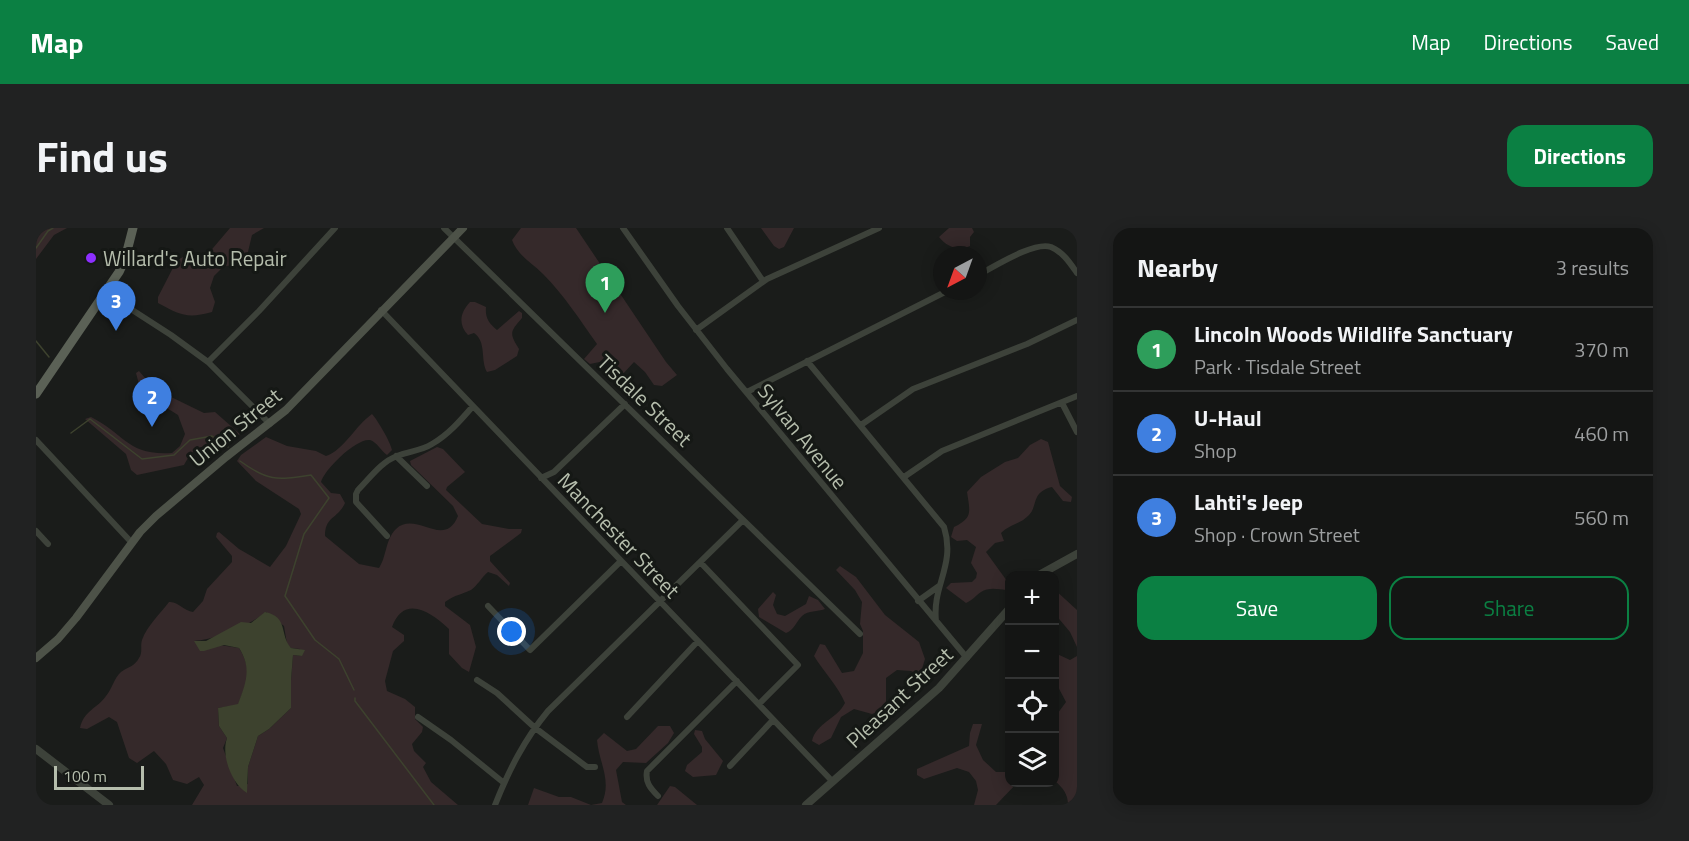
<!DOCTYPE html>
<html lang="en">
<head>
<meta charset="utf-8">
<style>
  body { margin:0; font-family:"Titillium Web",sans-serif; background:#212222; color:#f1f3f6 }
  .controls { position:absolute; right:18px; bottom:18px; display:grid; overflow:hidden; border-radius:12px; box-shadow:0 3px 15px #0003 }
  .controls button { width:54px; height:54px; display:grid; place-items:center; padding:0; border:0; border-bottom:2px solid #333434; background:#141514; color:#f1f3f6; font:30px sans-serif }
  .compass { position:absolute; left:897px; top:18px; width:54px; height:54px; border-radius:50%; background:#141514; box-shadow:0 3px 15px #0003; rotate:221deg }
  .scale { position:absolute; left:18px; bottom:15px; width:90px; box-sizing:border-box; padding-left:6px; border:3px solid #b5bdac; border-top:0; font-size:16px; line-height:21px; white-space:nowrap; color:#b5bdac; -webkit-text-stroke:4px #151815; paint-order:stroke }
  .you { position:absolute; left:476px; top:404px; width:21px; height:21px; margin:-15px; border:4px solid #fff; border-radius:50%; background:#1a73e8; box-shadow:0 0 0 9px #1a73e833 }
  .badge { display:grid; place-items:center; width:39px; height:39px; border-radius:50%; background:#0b8043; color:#fff; font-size:20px; font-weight:700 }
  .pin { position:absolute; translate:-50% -50px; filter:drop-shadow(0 2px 3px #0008) }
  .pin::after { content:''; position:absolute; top:32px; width:21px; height:18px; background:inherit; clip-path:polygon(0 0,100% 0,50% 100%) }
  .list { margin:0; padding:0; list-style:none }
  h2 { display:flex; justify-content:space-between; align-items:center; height:78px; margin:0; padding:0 24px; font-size:26px }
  h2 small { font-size:20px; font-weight:400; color:#9d9fa0 }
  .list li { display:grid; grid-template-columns:39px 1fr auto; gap:18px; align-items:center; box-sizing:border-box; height:84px; padding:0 24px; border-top:2px solid #333434 }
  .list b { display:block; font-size:22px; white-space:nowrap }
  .list p { margin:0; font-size:20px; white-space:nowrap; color:#9d9fa0 }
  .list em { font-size:20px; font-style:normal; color:#9d9fa0 }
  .actions { display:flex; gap:12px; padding:18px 24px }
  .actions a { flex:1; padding:14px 0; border:2px solid #0b8043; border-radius:18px; text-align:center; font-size:21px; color:#0b8043 }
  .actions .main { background:#0b8043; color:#fff }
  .icon { flex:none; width:33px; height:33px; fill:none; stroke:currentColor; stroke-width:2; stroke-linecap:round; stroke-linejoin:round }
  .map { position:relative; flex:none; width:1041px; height:577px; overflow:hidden; border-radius:18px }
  header { display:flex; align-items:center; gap:36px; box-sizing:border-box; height:84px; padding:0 30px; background:#0b8043; color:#fff }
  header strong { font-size:28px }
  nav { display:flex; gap:33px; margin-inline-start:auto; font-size:21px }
  .intro { display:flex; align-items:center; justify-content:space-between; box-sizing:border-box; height:144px; padding:0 36px }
  h1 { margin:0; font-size:42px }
  .button { padding:15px 27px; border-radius:18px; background:#0b8043; color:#fff; font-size:21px; font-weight:700 }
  main { display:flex; gap:36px; padding:0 36px }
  aside { flex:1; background:#141514; border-radius:18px; box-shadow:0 3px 15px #0003 }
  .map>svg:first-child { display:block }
  .green { fill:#35292a; fill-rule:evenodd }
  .water { fill:#3d422e }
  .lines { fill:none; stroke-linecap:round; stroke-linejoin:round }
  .stream { stroke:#3d422e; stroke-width:1.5 }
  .minor { stroke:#3d423a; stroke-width:6 }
  .tertiary { stroke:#3d423a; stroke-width:8 }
  .secondary { stroke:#4d5248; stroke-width:8 }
  .primary { stroke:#5b6156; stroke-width:9 }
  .poi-dot { fill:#8d2fff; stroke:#151815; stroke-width:2 }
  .labels { text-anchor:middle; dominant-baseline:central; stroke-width:6; stroke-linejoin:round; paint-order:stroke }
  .poi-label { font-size:21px; fill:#b5bdac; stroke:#151815; text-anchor:start }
  .street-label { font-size:21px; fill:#b5bdac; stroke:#151815 }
</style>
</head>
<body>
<header>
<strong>Map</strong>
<nav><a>Map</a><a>Directions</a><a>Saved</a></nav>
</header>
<div class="intro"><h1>Find us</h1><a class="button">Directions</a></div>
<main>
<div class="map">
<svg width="1041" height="577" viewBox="0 0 1041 577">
  <rect width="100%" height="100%" fill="#1a1c1a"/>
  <path class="green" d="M0,0H31L18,7L0,31Z
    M194,0H228L216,7L211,28L206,37L188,38L178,48L174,60L179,74L176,84C151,91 144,87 122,75V69L141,32L147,29L157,33H166Z
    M485,0H540L630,134L641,147L626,158L618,157L609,144L598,134L585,148L573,132L554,136L548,131L561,116C544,92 528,67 507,46C495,34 482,28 476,12Z
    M725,0H758L748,19L743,21L738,18Z
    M913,0H936L938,4L934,9V18C922,23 911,19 903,9Z
    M434,74H439L450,79C449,90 453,95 461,102L483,83L486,85V90C474,104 473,105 483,121L481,128L459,142L451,144C444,132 451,114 438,105L432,107C422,96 424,85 434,74Z
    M103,143L115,157L133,168L168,185L179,184L204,206L187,220C164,218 161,215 148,237L101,247L95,242L90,226L49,191L55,189C88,205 91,228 136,225L144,218L149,206L142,187L105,164L100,145Z
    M336,186C341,191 355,215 356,222L351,227C345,223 341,214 334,212C320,210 288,242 285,254L295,265L304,266L309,275C302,291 289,288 289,308L323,336L343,340C351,328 349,312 360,301C380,282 408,322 422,288L417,278L375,237L374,233L401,219L407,221L429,244L411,259L410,262L446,296L473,301H486L485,305L454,328V333L474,355L473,358L461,347L452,344C446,349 441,358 435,362C425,367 420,366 409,374V378L434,397L440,419L433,444L426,440L413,426V401C395,384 368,366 356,399L368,407V413L357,423L349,453L351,463L369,471L379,479V491L387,499L386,504L376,516L378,523L390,535L387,539L395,554L422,577H156L168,557L163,549L151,556L137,552L130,536L118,523L101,535L93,530L81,494L73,489L51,501L44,500C48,482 61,481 70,468C76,461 78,450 85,444C92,439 99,438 103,430C107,424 104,419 106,412C111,398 124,386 133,374C142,373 148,383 157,384L167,373L171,361L196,334V328L180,309L181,305L183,304L203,321L234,339L250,318L265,286L263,281L220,253L201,233L205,227L230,209L251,218L280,223L290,228C308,222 319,198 336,186ZM230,384L248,398L251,416L255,420L264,421L266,428L257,427L255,452V480L233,501L222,508L212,539V556L201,558L187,520L191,510L183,498L182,480L202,477C211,454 217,442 203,420L158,413C178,412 215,397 230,384Z
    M1005,211L1012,214L1024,258L1036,269L1035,274L1027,273L1016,259C995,264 1002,278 993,287C985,296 974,296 965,305L968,313L959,315L950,324L971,353L970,362C962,361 952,359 945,364C939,368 937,372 930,375L910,360L915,355L936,354L940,350L941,345L935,335L940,319L931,312L921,313L915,309L918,299C937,290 934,284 931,264L945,249L969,234L982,230L994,217Z
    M804,338L820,349L849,387L883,414L889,431L884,447L875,443L861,442L850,450V473L848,481L836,486L818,481L805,489L795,510L783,517L776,513C780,495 801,491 809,475C802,458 788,444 778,428L784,416L789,417L806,445L818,443L827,425V403L824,396L826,374L819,362L800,342Z
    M1018,361L1041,382V419L1034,404L1019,386Z
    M737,364L740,367L737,377L741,386L749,388L770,376L773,368L782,372L789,381C781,384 773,382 766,388C760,394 758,402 750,405L723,389L722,381Z
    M1019,425L1034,432L1041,428V577H1032C1032,566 1027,560 1019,553V489L1030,474L1019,453Z
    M937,496H946L940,517L947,532L960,544H970L973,540L974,554L981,555L960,577H938L942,562L940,553L933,544L921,540L888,551L881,547V541L933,518L934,505Z
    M622,498H634L638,505L632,515L610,535L587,534L580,542L586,574L590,577H492L498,560L523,569H535L555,577L566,575C576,552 563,535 561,512L568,505L591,523L600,521Z
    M659,502L666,503L669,511L687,533L680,547L657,549L649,543L651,537L666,524V519L658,506Z
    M634,558L639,559L661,577H621Z"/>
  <path class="water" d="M229,384C253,389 243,406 255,420L269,422L266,428L257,427L255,452V480L233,501L222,508L212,539L211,565C195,555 185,527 191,510L183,498L182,480L202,476C210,455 216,440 203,420L188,417L168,423H164L158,413H170L205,394L215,395Z"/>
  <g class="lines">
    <path class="stream" d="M0,20L12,3L17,0
      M0,113L13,129
      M35,205L54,191L106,231L138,227L154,212L176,208L192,219
      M204,233C233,254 241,252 275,247L293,270L268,306L249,368L279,412L303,431L318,462
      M319,470V473L398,577"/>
    <path class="minor" d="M408,0L824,406
      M587,0L642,78L691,141L931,430
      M691,0L727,53
      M942,47C958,39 998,13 1015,19C1027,24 1034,35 1041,45
      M70,65L135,107L172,134L234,196
      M345,82L797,554
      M660,102L731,51L843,0
      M771,133L908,299C920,337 896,357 900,393
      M172,134L223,83L299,0
      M711,164L911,63
      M1026,175L1041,204
      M825,197L877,161L991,116L1041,92
      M0,212L96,315
      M360,228L391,258
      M868,249L906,223L1041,168
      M505,250L518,244L589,176
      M0,303L12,316
      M351,308L320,274V266L322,262C334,250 345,234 361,228C373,223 385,223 396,216C412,207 425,192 437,178
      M664,334L762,437L723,476
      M882,373L903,358
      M452,378L494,422L585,333
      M441,452L461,465L498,499L551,539H559
      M382,489L415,512L468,555
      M591,489L662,413
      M694,538L737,492
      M622,568C614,560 609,554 611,543L701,453
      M459,577C473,542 488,512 512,483L707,292"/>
    <path class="tertiary" d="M1003,347L1041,326
      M0,521L73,577
      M770,577L903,460L974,380"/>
    <path class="secondary" d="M0,430L22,411L40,390L104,304L120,288L190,229L250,182L427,0"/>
    <path class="primary" d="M0,166L83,44L89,31L97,0"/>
  </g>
  <circle class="poi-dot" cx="55" cy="30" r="6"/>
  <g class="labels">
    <g class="poi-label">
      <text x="67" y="30">Willard's Auto Repair</text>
    </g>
    <g class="street-label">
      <text transform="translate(609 172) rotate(44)">Tisdale Street</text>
      <text transform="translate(199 199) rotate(-39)">Union Street</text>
      <text transform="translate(767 208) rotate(51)">Sylvan Avenue</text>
      <text transform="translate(583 307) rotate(46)">Manchester Street</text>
      <text transform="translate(863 469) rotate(-43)">Pleasant Street</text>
    </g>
  </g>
</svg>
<div class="controls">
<button>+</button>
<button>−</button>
<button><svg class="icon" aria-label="locate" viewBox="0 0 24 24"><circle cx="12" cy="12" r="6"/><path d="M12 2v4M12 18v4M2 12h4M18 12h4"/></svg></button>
<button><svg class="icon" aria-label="layers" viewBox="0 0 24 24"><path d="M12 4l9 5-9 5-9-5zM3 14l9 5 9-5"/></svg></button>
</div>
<svg class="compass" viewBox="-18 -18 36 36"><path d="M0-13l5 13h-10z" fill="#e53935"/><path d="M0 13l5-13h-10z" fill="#9d9fa0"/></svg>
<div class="scale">100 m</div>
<div class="you"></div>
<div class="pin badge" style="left:569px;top:85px;background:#2e9e5b">1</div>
<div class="pin badge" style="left:116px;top:199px;background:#3f7fe0">2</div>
<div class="pin badge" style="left:80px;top:103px;background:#3f7fe0">3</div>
</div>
<aside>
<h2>Nearby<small>3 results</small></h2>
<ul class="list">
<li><span class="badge" style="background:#2e9e5b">1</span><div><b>Lincoln Woods Wildlife Sanctuary</b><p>Park · Tisdale Street</p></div><em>370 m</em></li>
<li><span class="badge" style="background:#3f7fe0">2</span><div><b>U-Haul</b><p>Shop</p></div><em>460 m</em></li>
<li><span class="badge" style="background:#3f7fe0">3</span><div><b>Lahti's Jeep</b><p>Shop · Crown Street</p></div><em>560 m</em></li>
</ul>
<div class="actions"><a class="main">Save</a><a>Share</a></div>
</aside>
</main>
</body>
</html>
